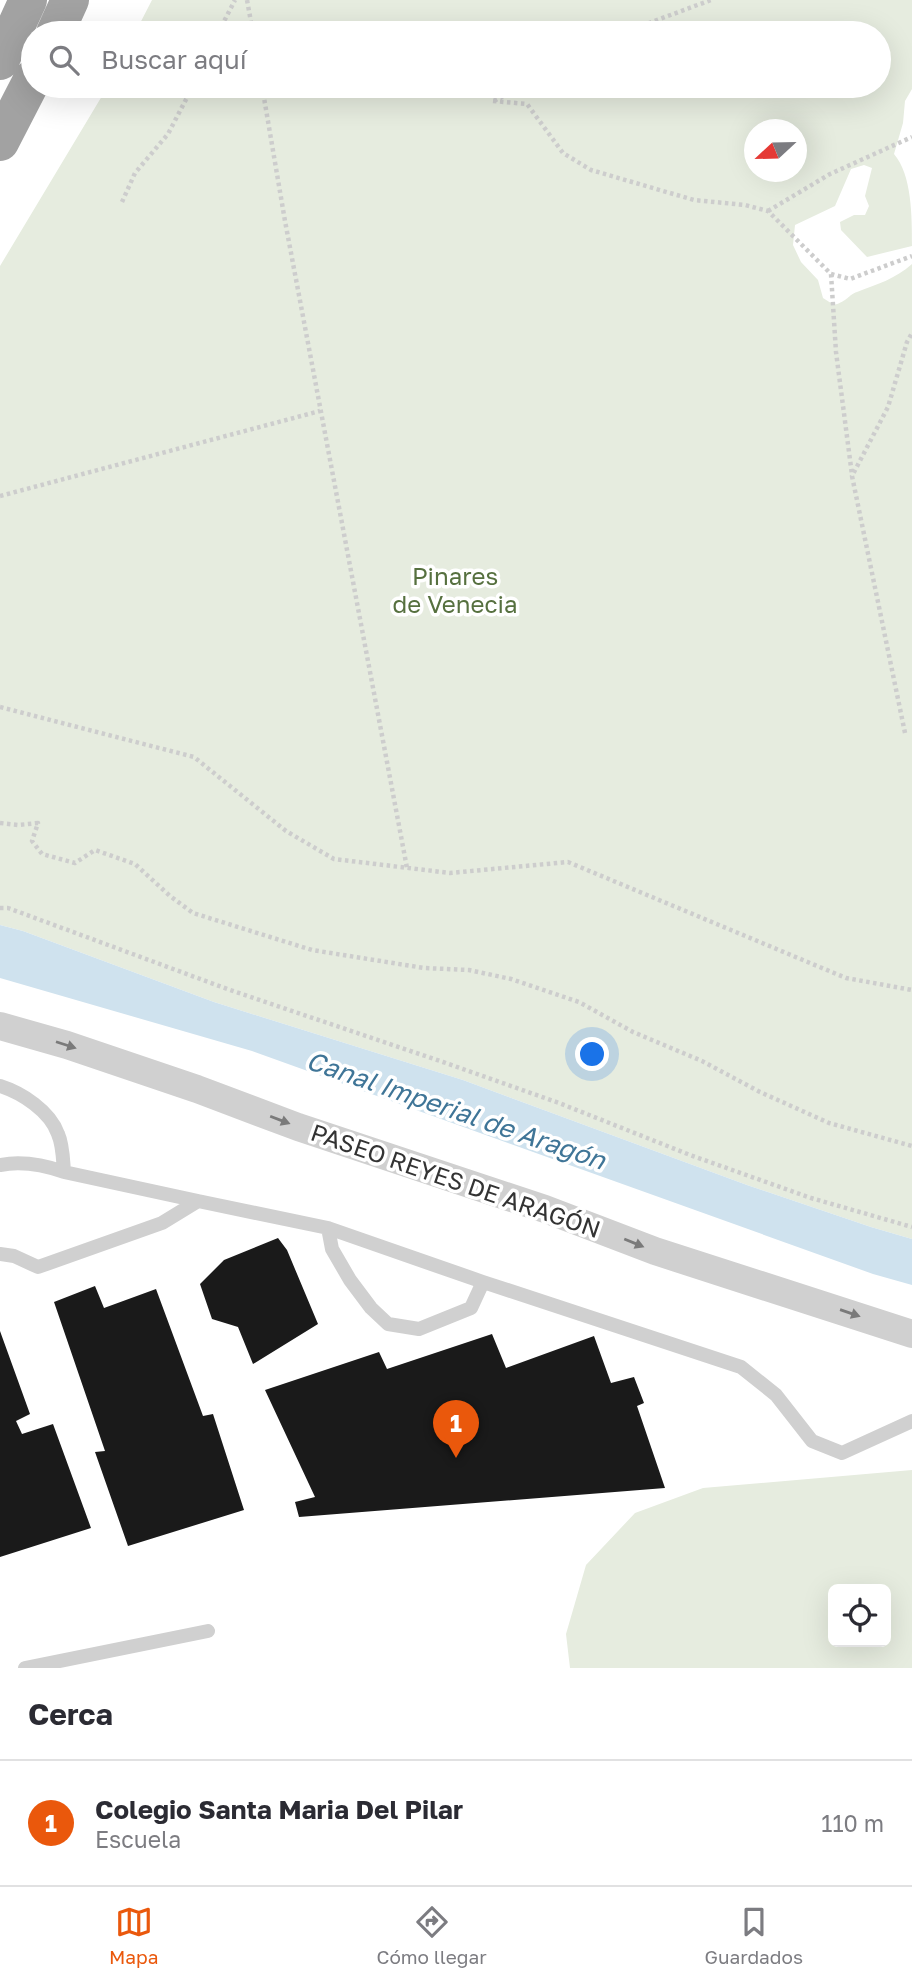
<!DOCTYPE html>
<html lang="es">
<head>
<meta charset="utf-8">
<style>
  body { margin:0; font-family:"Golos Text",sans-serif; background:#f2f2f3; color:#2b2b33 }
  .controls { position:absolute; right:21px; bottom:21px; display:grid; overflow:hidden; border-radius:10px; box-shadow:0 7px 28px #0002 }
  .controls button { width:63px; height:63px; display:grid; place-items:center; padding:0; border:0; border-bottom:2px solid #e1e1e2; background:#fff; color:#2b2b33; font:35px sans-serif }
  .compass { position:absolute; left:744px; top:119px; width:63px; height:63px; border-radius:50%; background:#fff; box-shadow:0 7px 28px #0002; rotate:248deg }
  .you { position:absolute; left:593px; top:1055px; width:24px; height:24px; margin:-18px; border:5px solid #fff; border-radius:50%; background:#1a73e8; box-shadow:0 0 0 10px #1a73e833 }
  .badge { display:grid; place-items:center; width:46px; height:46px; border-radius:50%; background:#ea580c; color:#fff; font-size:23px; font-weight:700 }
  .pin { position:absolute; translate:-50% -58px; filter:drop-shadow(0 2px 4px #0008) }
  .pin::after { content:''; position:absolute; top:37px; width:24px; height:21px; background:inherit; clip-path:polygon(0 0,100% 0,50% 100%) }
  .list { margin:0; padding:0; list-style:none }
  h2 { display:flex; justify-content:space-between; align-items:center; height:91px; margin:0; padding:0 28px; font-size:30px }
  h2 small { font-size:23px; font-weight:400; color:#7c7c81 }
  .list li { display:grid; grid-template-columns:46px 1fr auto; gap:21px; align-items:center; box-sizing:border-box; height:126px; padding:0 28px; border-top:2px solid #e1e1e2 }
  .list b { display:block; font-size:26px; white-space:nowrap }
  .list p { margin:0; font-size:23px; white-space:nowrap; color:#7c7c81 }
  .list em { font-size:23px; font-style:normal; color:#7c7c81 }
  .icon { flex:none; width:38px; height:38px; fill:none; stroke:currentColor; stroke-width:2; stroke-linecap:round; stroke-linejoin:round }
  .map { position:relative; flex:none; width:912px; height:1668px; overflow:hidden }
  .search { position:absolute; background:#fff; box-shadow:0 7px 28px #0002; left:21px; right:21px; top:21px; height:77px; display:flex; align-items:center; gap:18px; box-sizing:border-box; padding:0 24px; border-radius:38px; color:#7c7c81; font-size:26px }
  .sheet { height:217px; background:#fff }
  nav { display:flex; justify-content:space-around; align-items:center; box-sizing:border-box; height:98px; border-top:2px solid #e1e1e2; background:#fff; font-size:19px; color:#7c7c81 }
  nav a { display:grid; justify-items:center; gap:4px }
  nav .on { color:#ea580c }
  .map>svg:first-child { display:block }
  .green { fill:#e6ecdf; fill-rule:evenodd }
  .water { fill:#cfe2ee }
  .building { fill:#1a1a1a }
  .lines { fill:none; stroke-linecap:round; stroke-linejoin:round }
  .path { stroke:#cdcdcd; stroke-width:4.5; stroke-dasharray:3.5 3.5; stroke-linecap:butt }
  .service { stroke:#d0d0d0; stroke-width:14 }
  .minor { stroke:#d0d0d0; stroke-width:28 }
  .trunk { stroke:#a2a2a2; stroke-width:38 }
  .oneway { fill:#7a7a7a }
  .labels { text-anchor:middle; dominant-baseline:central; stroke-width:7; stroke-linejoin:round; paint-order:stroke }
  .park-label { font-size:24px; fill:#56703f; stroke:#fff }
  .street-label { font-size:24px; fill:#333; stroke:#fff }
  .water-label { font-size:26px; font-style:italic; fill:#3f7597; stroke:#fff }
</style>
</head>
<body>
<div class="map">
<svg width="912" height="1668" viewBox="0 0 912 1668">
  <rect width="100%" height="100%" fill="#fff"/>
  <path class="green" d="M152,0H912V89L905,101L903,123L894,154C912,175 912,216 912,246L867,257L841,230L840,222L854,215H865L869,206L865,196L872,168L864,165L851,169L835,206L795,225L793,245L801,262L818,280L823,298L834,305C848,301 848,295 857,292C878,284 895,279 912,264V1239L871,1227L747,1185L463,1080L214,1002L23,931L0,925V266L108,86H879V33H135ZM754,130H796V172H754Z
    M912,1470V1668H570L566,1634L586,1565L635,1513L703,1488ZM886,1589V1642H833V1589Z"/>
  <path class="water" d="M0,925L23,931L214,1002L463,1080L747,1185L871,1227L912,1239V1285L873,1274L252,1051L0,978Z"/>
  <path class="building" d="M278,1238L287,1250L318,1324L253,1364L238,1327L212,1319L200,1284L224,1260Z
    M95,1286L104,1308L156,1289L203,1416L213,1414L244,1510L128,1546L95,1452L105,1451L54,1302Z
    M0,1331L30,1414L16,1421L22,1434L53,1424L91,1528L0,1557Z
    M492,1334L506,1368L594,1336L611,1383L634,1377L644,1403L637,1406L665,1488L299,1517L295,1502L315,1497L265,1390L379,1352L387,1369Z"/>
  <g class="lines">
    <path class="path" d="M247,0L253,33
      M218,33L235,0
      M622,33L711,0
      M262,86L285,221L407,868
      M493,101L527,104L563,153L591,170L694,200L745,205L768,211L831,274L850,279L912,256
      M494,101L522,86
      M122,202L135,173L168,134L193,86
      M768,211L830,174L912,137
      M831,274L836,352L852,475
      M0,496L320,411
      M0,707L194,757L286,831L334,859L450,873L568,862L846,978L912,990
      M905,733L852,476L888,407L907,342L912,333
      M0,823L18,825L38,823L32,841L42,854L75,863L95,850L135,864L170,896L193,913L312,950L424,968L469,970L511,979L579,1002L633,1032L702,1061L760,1092L829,1123L912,1146
      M0,908H8L230,990L443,1062L559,1103L690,1155L811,1198L912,1227"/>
    <path class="service" d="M0,1086C22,1093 50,1111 58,1134C63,1145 63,1160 64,1172L198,1201
      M0,1165C21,1161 44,1165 64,1172
      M328,1228L332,1249L350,1280L371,1308L388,1324L419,1329L471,1308L483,1282
      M0,1254L14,1256L38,1267L162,1223L198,1201L328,1228L483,1282L741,1367L776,1395L812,1441L842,1453L912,1421
      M25,1668L208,1631"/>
    <path class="minor" d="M0,1026L67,1045L197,1089L298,1127L545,1209L655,1251L912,1334"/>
    <path class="trunk" d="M55,33L70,0
      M0,61L28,0
      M0,142L33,78"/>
  </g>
  <defs><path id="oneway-solid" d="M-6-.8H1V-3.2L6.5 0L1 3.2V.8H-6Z" transform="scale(1.75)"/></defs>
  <g class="oneway">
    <use href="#oneway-solid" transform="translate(66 1045) rotate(18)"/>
    <use href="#oneway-solid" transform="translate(280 1120) rotate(21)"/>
    <use href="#oneway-solid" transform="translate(634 1243) rotate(22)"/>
    <use href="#oneway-solid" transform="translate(850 1313) rotate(19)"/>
  </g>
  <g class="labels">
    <g class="park-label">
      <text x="455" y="575">Pinares<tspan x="455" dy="28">de Venecia</tspan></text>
    </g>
    <g class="street-label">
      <text transform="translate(456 1180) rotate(19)">PASEO REYES DE ARAGÓN</text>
    </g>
    <g class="water-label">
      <text transform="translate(456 1110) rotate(19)">Canal Imperial de Aragón</text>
    </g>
  </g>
</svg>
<div class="controls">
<button><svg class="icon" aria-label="locate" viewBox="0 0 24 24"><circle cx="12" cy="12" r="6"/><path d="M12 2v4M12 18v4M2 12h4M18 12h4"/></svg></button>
</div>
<svg class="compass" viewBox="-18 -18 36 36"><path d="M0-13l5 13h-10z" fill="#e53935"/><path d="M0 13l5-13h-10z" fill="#7c7c81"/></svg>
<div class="you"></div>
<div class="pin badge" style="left:456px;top:1458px">1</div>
<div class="search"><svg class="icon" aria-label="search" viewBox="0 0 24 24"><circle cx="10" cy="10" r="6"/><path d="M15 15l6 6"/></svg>Buscar aquí</div>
</div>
<section class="sheet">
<h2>Cerca<small></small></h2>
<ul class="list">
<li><span class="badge">1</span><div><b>Colegio Santa Maria Del Pilar</b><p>Escuela</p></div><em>110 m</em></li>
</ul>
</section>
<nav>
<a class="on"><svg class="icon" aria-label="map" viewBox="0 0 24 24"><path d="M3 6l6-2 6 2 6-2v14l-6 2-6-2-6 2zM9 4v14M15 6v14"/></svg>Mapa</a>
<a><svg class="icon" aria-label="directions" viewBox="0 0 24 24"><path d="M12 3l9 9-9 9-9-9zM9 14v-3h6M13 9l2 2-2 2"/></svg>Cómo llegar</a>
<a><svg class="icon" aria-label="saved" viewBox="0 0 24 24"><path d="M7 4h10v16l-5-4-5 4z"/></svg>Guardados</a>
</nav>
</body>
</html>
